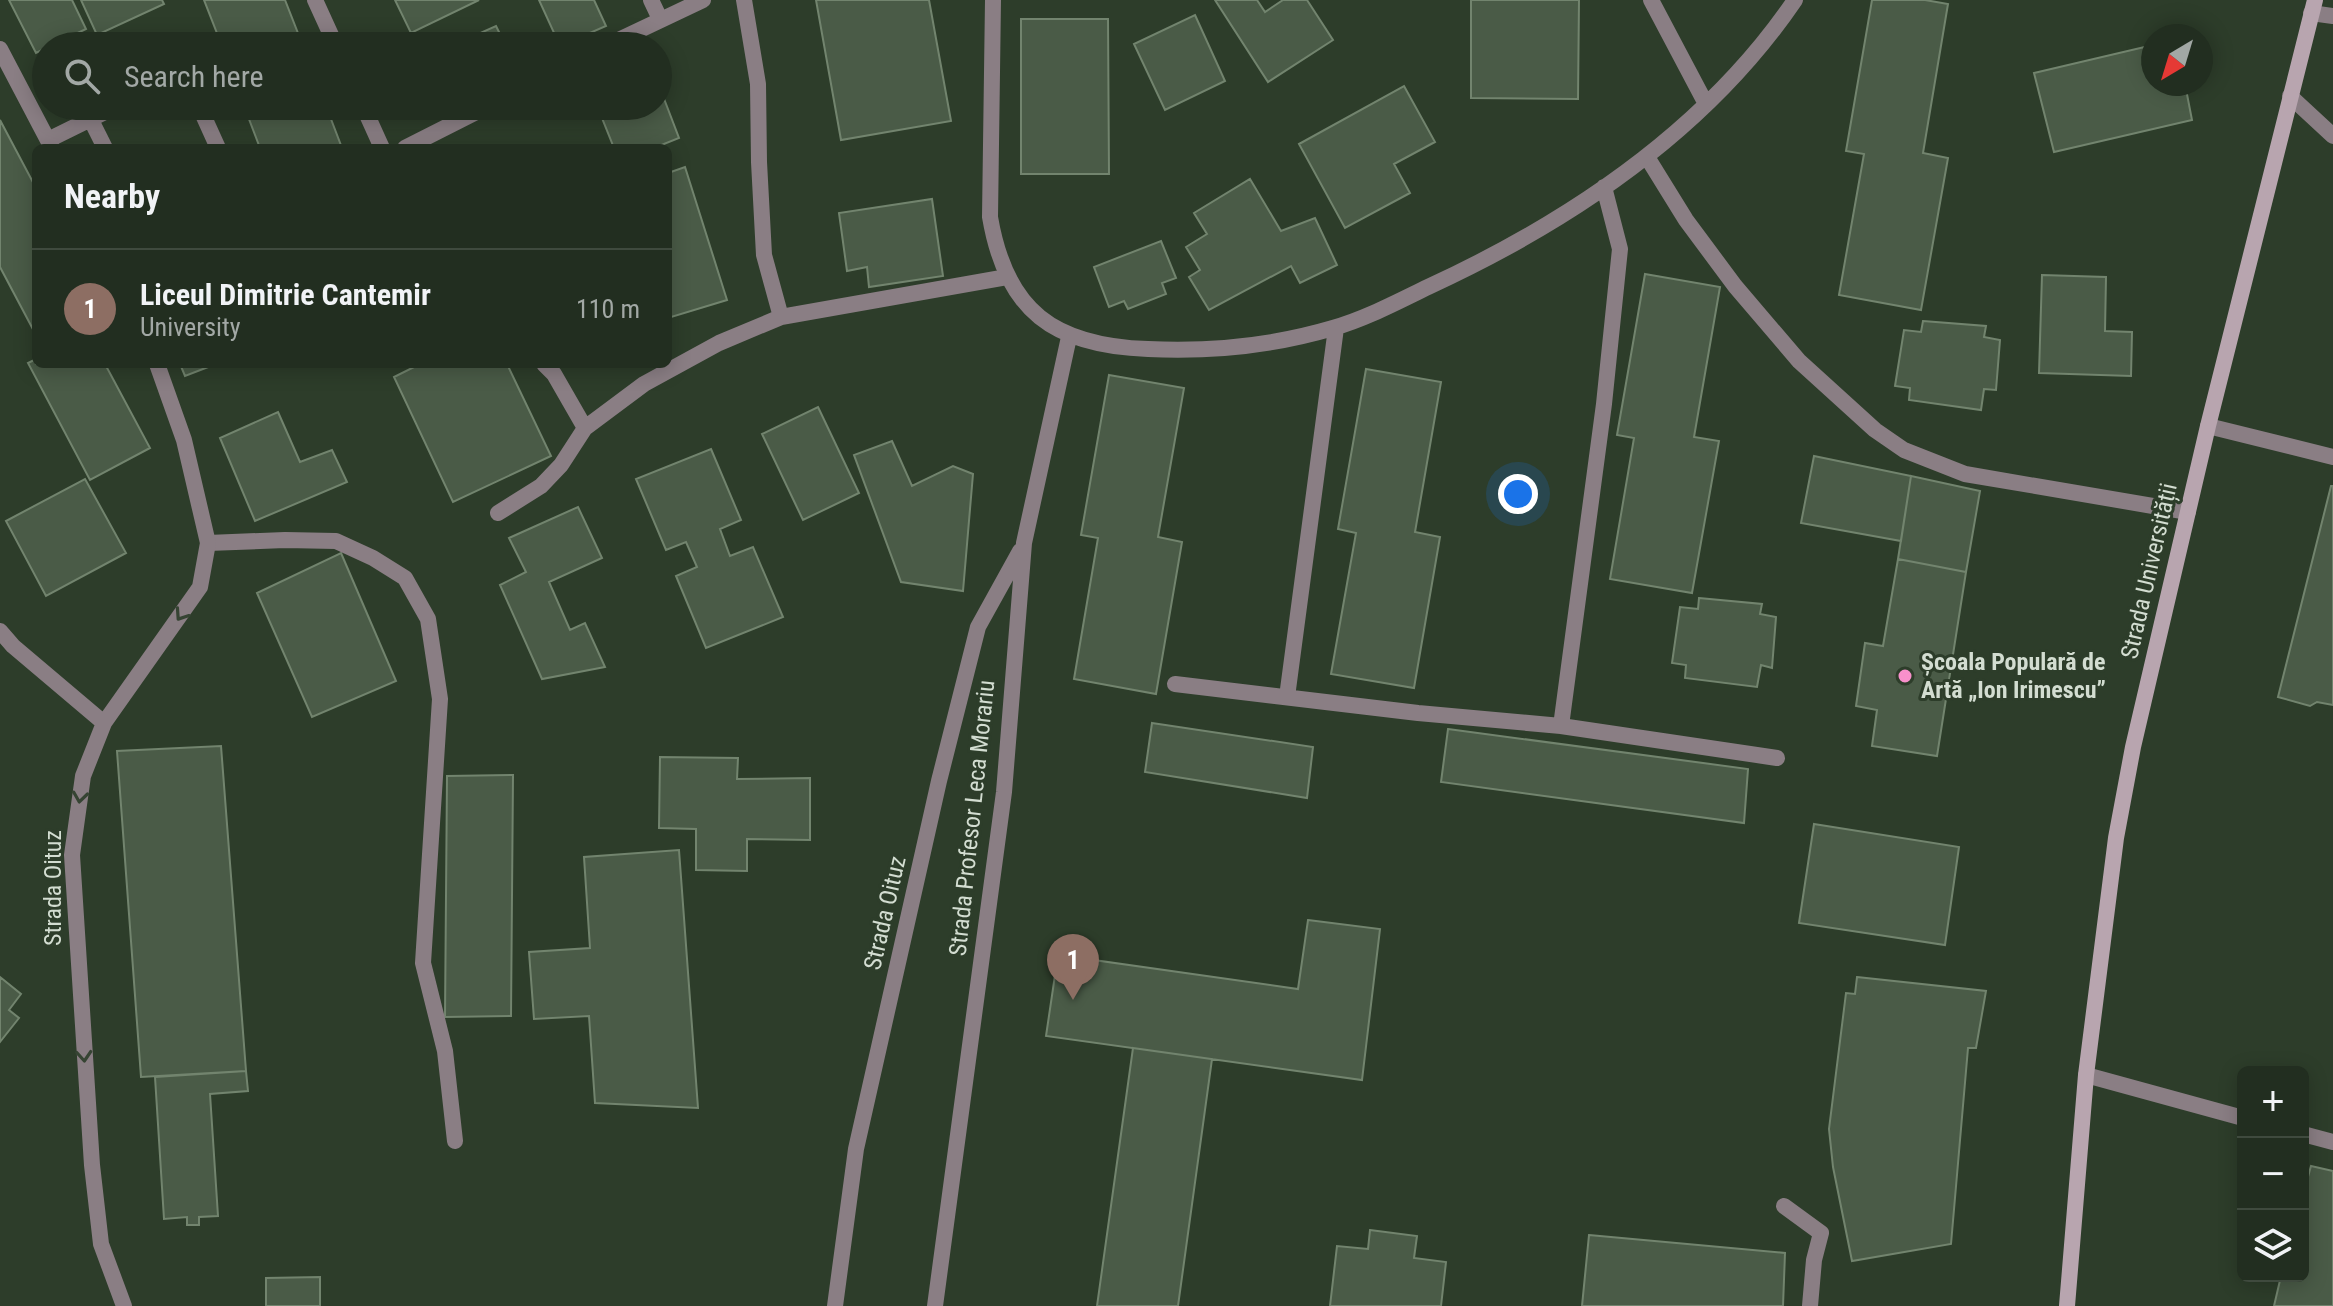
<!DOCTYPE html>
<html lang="en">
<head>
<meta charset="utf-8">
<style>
  body { margin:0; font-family:"Roboto Condensed",sans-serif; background:#2e3a2d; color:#f1f3f6 }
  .controls { position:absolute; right:24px; bottom:24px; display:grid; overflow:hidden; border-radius:12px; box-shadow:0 4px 20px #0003 }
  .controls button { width:72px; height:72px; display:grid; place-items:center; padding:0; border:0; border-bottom:2px solid #3f4a3e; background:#222e20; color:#f1f3f6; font:40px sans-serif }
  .compass { position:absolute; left:2141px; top:24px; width:72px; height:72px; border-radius:50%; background:#222e20; box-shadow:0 4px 20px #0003; rotate:218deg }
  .you { position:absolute; left:1518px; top:494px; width:28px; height:28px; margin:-20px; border:6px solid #fff; border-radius:50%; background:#1a73e8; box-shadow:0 0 0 12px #1a73e833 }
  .badge { display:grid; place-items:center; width:52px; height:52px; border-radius:50%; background:#1a73e8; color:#fff; font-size:26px; font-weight:700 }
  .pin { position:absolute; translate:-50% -66px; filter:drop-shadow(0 2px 4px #0008) }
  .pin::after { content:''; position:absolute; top:42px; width:28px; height:24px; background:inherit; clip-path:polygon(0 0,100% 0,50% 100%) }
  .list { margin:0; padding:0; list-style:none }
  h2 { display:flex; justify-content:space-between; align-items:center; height:104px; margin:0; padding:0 32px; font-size:34px }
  h2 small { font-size:26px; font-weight:400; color:#a2a8a5 }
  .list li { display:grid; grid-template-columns:52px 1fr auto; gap:24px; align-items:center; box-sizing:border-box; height:120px; padding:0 32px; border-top:2px solid #3f4a3e }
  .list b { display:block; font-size:30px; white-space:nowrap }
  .list p { margin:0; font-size:26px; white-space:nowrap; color:#a2a8a5 }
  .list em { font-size:26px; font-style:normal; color:#a2a8a5 }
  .icon { flex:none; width:44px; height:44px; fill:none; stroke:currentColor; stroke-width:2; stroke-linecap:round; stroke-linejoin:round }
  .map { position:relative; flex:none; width:2333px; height:1306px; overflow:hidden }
  .search { position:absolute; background:#222e20; box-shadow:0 4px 20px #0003; left:32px; top:32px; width:640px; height:88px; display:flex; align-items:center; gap:20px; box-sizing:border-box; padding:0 28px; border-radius:44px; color:#a2a8a5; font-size:30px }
  .panel { position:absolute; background:#222e20; box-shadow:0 4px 20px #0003; left:32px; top:144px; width:640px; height:224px; border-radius:12px }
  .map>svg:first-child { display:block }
  .building { fill:#4a5b47; stroke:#72846e; stroke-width:2 }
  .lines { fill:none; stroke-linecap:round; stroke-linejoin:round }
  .lane { stroke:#8a7e84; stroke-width:16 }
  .street { stroke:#8a7e84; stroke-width:16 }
  .secondary { stroke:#b8a5af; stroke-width:16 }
  .oneway { stroke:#364433 }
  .poi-dot { fill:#f890cb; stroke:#2d3d2a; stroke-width:3 }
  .labels { text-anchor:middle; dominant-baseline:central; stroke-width:6; stroke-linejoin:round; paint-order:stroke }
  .street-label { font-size:24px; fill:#d3ddd1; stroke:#2d3d2a }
  .poi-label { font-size:24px; font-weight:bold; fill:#d3ddd1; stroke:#2d3d2a; text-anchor:start }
</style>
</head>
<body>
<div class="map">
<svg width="2333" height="1306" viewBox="0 0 2333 1306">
  <rect width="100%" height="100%" fill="#2d3d2a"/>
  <path class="building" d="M9,0H72L86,29L36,53Z
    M81,0H162L164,4L97,35Z
    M204,0H285L303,46H222Z
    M395,0H479L411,33Z
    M539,0H594L606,26L560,46Z
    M816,0H929L951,121L841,140Z
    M1215,0H1257L1265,12L1283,0H1307L1333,40L1268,82Z
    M1471,0H1579L1578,99L1471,98Z
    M1872,0H1925L1948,4L1923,153L1948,158L1921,310L1839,295L1864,154L1846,151Z
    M1195,15L1225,81L1165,110L1134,44Z
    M1021,19H1108L1109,174H1021Z
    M496,26L506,46H472L469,38Z
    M2153,45V84H2185L2192,120L2054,152L2034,73Z
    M658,83L679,138L654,148H614L600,113L619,106H658Z
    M1404,86L1435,142L1394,164L1410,193L1345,228L1299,144Z
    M244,106H326L342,148H260Z
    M0,120L36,188V335L0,267Z
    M685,167L727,300L668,318V173Z
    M1250,179L1281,231L1315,218L1337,265L1300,283L1291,266L1209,310L1189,277L1200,270L1186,247L1207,234L1194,213Z
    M932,199L943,276L869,287L867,267L847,271L839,213Z
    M1161,241L1176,278L1162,283L1166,294L1128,309L1124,301L1109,307L1094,267Z
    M1645,274L1720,287L1694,437L1719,441L1692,593L1610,579L1634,438L1617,435Z
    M2042,275L2106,277L2105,331L2132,332L2131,376L2039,373Z
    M1923,321L1986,326L1984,337L2000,340L1996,390L1984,389L1981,410L1909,400L1910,388L1895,386L1904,330L1921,332Z
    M36,359V364H105L150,448L90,480L28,363Z
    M180,364H216L185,376Z
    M420,364H507L551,456L453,502L394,377Z
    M1366,369L1441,382L1415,532L1440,537L1414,688L1331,674L1356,533L1338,529Z
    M1109,375L1184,388L1158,537L1182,542L1156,694L1074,679L1098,538L1081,535Z
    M818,407L859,493L803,520L762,434Z
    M278,412L300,462L332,450L347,482L255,521L220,438Z
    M892,441L912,486L953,466L973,474L963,591L901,582L854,455Z
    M711,449L741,520L720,529L730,556L753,547L783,617L706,648L676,576L697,567L686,542L666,550L636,479Z
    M1814,456L1911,476L1901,541L1801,523Z
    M1911,476L1980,491L1966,572L1898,559Z
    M85,479L126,553L46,596L6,521Z
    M2331,486H2333V705L2317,702L2310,706L2278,697Z
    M578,507L602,558L549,582L570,630L585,623L605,667L542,679L500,585L526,572L509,538Z
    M341,553L396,681L312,717L257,593Z
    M1898,559L1966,572L1937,756L1872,746L1877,710L1856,706L1865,643L1883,646Z
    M1699,598L1762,604L1760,614L1776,617L1772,668L1761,665L1757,687L1685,678L1686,665L1672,663L1680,607L1698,609Z
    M1152,723L1313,747L1307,798L1145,772Z
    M1448,729L1748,769L1744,823L1441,782Z
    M221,746L246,1071L141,1077L117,751Z
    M660,757L738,758L737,779L810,778V840L747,839V871L696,870V829L659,828Z
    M513,775L511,1016L445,1017L447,776Z
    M1814,824L1959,847L1945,945L1799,923Z
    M679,850L698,1108L595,1103L589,1016L534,1019L529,952L590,948L584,857Z
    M1308,920L1380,929L1362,1080L1046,1036L1058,955L1298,989Z
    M0,977L21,994L9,1010L19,1018L0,1042Z
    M1857,977L1986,991L1976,1048H1968L1951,1244L1852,1261L1833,1167L1829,1129L1846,993L1855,994Z
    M1133,1048L1212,1059L1178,1306H1097Z
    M246,1071L248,1091L210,1094L218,1216L199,1217V1225H187V1217L164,1219L155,1077Z
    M2311,1166L2333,1171V1306H2274L2281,1276H2303V1195Z
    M1370,1230L1417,1236L1414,1258L1446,1262L1441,1306H1330L1337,1246L1368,1249Z
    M1589,1235L1785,1253L1783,1306H1582Z
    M320,1277V1306H266V1278Z"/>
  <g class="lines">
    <path class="lane" d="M2290,96L2333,136
      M2208,426L2333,457
      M208,543L285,540L336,541L373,558L405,578L428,619L440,699L423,963L445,1051L455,1141
      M2086,1075L2243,1118
      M2303,1134L2333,1142
      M1784,1206L1821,1233L1814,1260L1810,1306"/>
    <path class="street" d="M315,0L336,46
      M651,0L660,19
      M744,0L758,84L759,162L764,255L781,317
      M993,0L990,217C1006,311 1054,346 1148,349C1211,352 1272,346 1333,328C1365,319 1397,302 1428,287C1569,222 1706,131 1795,0
      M1651,0L1706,104
      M2311,13L2333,16
      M606,46L703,0
      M0,49L52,148
      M199,106L218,148
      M363,106L382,148
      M91,120L105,148
      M48,140L117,106
      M405,148L488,106
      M1647,157L1686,220L1735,286L1799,361L1875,430L1904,450L1965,474L2188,512
      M544,364L554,374L585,428
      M498,513L541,486L561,465L585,428L644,384L719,343L781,317L1007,277
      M0,631L13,646L104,723
      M1175,684L1418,713L1561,726L1777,758
      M1287,697L1336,328
      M1561,726L1604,404L1620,249L1604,187
      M124,1306L101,1244L92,1165L72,855L83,776L104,723L200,587L208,543L184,440L157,364
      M835,1306L856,1149L939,781L978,627L1020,551
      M935,1306L1004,792L1024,543L1069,337"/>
    <path class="secondary" d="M2067,1306L2086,1075L2116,838L2133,747L2208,426L2315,0"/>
  </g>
  <defs><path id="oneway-chevron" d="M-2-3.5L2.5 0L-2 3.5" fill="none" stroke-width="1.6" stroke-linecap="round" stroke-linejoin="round" transform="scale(2)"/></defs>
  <g class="oneway">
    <use href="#oneway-chevron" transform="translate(181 615) rotate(124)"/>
    <use href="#oneway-chevron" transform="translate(80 797) rotate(98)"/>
    <use href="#oneway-chevron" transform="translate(84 1056) rotate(86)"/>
  </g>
  <circle class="poi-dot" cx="1905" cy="676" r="8"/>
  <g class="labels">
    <g class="street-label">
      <text transform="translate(2149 571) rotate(-77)">Strada Universității</text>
      <text transform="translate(972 818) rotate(-84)">Strada Profesor Leca Morariu</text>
      <text transform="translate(53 888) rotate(-90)">Strada Oituz</text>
      <text transform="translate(885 913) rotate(-77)">Strada Oituz</text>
    </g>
    <g class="poi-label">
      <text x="1921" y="662">Școala Populară de<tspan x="1921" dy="28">Artă „Ion Irimescu”</tspan></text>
    </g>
  </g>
</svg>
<div class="controls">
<button>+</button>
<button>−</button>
<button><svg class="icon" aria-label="layers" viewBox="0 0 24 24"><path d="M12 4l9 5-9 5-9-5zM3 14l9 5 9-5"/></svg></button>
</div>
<svg class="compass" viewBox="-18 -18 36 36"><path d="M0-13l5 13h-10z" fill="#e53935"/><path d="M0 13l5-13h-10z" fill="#a2a8a5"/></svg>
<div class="you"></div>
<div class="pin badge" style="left:1073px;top:1000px;background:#8d6e63">1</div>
<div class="search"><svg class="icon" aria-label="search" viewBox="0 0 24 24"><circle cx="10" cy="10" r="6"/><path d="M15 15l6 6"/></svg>Search here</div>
<section class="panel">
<h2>Nearby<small></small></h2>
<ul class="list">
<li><span class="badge" style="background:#8d6e63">1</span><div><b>Liceul Dimitrie Cantemir</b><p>University</p></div><em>110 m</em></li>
</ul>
</section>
</div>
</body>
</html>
